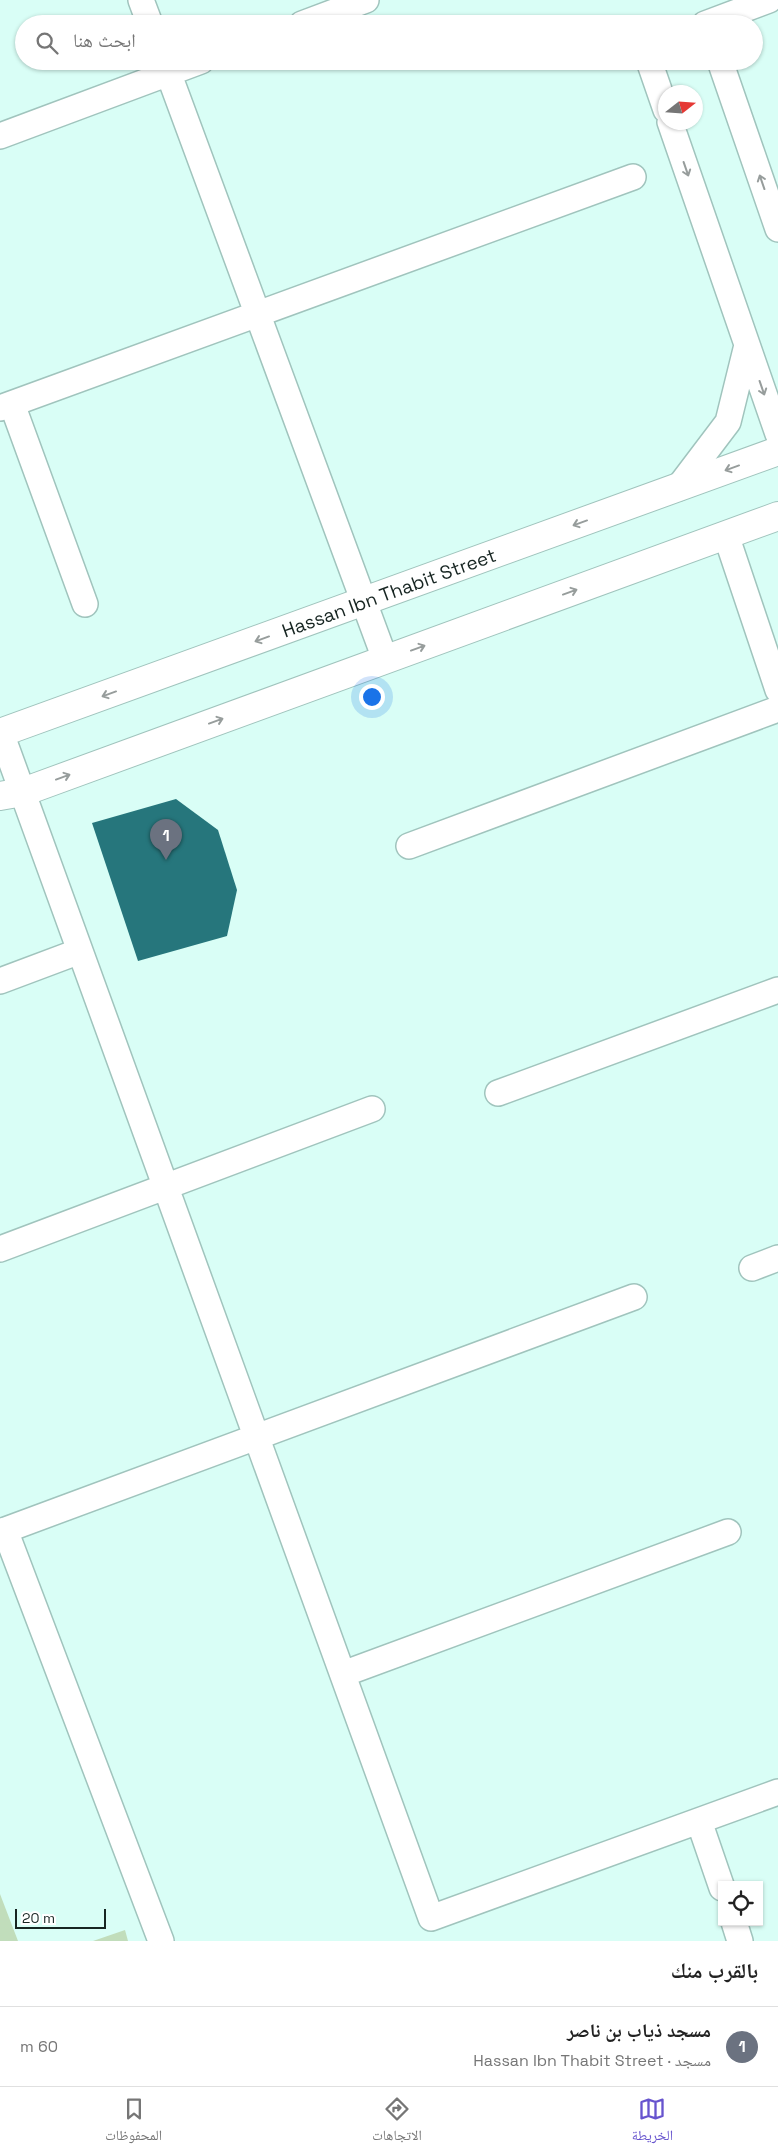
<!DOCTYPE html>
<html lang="ar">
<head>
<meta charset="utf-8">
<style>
  body { margin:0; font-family:"Space Grotesk","Noto Naskh Arabic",sans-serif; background:#f2f2f2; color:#222; direction:rtl }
  .controls { position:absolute; right:15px; bottom:15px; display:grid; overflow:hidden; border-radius:0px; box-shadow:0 1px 4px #0004 }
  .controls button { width:45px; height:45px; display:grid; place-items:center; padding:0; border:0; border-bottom:1px solid #e0e0e0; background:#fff; color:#222; font:25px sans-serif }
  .compass { position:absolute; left:658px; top:85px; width:45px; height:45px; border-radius:50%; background:#fff; box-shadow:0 1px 4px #0004; rotate:73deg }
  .scale { position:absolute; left:15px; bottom:12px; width:91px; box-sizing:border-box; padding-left:5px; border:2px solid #172522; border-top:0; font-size:14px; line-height:18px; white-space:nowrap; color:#172522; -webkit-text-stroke:4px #fff; paint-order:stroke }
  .you { position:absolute; left:371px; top:696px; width:18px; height:18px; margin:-12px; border:4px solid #fff; border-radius:50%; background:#1a73e8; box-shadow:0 0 0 8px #1a73e833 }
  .badge { display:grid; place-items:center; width:32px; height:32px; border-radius:50%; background:#6754ce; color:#fff; font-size:16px; font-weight:700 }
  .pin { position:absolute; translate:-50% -41px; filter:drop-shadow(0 1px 2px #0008) }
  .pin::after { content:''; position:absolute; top:26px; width:18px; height:15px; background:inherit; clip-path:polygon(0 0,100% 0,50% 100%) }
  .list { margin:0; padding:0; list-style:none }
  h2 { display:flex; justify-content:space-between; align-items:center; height:65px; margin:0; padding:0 20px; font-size:21px }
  h2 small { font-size:16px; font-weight:400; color:#767676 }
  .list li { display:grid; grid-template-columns:32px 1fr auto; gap:15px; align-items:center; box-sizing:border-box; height:80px; padding:0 20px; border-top:1px solid #e0e0e0 }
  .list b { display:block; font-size:19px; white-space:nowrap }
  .list p { margin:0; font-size:16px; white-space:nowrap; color:#767676 }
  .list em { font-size:16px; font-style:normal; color:#767676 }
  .icon { flex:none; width:28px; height:28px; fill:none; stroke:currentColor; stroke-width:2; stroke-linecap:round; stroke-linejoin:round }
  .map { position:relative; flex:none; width:778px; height:1941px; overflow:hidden; direction:ltr }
  .search { position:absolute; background:#fff; box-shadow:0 1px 4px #0004; left:15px; right:15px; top:15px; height:55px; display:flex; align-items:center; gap:12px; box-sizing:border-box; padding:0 18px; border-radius:28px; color:#767676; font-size:19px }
  .sheet { height:145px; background:#fff }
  nav { display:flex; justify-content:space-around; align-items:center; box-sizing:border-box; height:70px; border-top:1px solid #e0e0e0; background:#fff; font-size:14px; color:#767676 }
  nav a { display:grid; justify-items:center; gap:2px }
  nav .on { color:#6754ce }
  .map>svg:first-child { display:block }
  .green { fill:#c1ddbb }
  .building { fill:#26767c }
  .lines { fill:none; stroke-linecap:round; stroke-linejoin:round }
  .minor-casing { stroke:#a0c4bd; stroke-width:28 }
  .tertiary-casing { stroke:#a0c4bd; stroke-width:30 }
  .minor { stroke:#fff; stroke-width:25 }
  .tertiary { stroke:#fff; stroke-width:28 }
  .oneway { stroke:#979d9c }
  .labels { text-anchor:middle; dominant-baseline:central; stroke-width:5; stroke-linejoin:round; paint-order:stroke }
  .street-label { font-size:19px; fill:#172522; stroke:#fff }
</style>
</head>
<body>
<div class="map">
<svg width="778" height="1941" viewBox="0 0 778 1941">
  <rect width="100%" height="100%" fill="#d9fef6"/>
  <path class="green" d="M0,1894L18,1941H0Z
    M125,1930L128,1941H93Z"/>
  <path class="building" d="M176,799L218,830L237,890L227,936L138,961L92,823Z"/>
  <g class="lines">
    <defs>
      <path id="minor" d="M141,0L150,24
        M302,24L366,0
        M705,24L769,0
        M164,61L385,659
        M649,61L666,110
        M720,61L778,229
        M670,122L778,434
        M0,136L201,61
        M12,404L85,604
        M0,408L633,177
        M678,488L728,422L747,345
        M726,535L778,690
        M1,733L431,1918L778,1792
        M409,846L778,709
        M0,981L80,951
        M498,1093L778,990
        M0,1249L372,1109
        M752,1268L778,1258
        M5,1530L161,1941
        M0,1532L634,1297
        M343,1674L728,1532
        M699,1821L722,1888
        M734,1922L740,1941"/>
      <path id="tertiary" d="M0,733L778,451
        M0,796L23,792L778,516"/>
    </defs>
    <use href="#minor" class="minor-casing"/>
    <use href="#tertiary" class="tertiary-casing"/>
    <use href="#minor" class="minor"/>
    <use href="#tertiary" class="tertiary"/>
  </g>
  <defs><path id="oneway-shaft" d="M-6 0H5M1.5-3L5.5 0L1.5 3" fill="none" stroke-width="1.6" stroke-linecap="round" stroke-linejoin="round" transform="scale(1.25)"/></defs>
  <g class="oneway">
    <use href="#oneway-shaft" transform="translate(686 169) rotate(71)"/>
    <use href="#oneway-shaft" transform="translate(762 182) rotate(-109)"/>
    <use href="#oneway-shaft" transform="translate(762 388) rotate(71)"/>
    <use href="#oneway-shaft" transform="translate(732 468) rotate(160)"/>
    <use href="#oneway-shaft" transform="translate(580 523) rotate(160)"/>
    <use href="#oneway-shaft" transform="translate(570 592) rotate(-20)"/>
    <use href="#oneway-shaft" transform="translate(262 639) rotate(160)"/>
    <use href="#oneway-shaft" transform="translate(418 648) rotate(-20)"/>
    <use href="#oneway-shaft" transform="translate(109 694) rotate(160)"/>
    <use href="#oneway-shaft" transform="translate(216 721) rotate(-20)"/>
    <use href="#oneway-shaft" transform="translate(63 777) rotate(-20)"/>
  </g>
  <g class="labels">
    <g class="street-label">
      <text transform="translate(389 593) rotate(-20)">Hassan Ibn Thabit Street</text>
    </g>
  </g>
</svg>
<div class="controls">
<button><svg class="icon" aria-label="locate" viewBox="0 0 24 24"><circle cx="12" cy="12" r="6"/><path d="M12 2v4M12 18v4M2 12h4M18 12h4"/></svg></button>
</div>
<svg class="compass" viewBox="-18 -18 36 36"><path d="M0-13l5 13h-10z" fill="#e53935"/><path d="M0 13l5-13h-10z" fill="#767676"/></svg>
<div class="scale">20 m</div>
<div class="you"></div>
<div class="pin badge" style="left:166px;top:860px;background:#6b7280">1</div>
<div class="search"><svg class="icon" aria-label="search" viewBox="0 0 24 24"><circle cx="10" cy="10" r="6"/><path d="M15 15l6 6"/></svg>ابحث هنا</div>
</div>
<section class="sheet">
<h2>بالقرب منك<small></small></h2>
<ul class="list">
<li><span class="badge" style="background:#6b7280">1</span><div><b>مسجد ذياب بن ناصر</b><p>مسجد · Hassan Ibn Thabit Street</p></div><em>60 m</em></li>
</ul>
</section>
<nav>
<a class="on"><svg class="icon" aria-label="map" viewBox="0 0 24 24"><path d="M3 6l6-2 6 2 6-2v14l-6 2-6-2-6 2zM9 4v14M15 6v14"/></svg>الخريطة</a>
<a><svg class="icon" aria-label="directions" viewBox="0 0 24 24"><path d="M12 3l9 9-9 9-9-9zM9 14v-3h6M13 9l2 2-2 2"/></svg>الاتجاهات</a>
<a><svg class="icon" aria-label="saved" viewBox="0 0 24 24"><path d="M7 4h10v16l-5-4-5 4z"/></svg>المحفوظات</a>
</nav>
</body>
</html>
